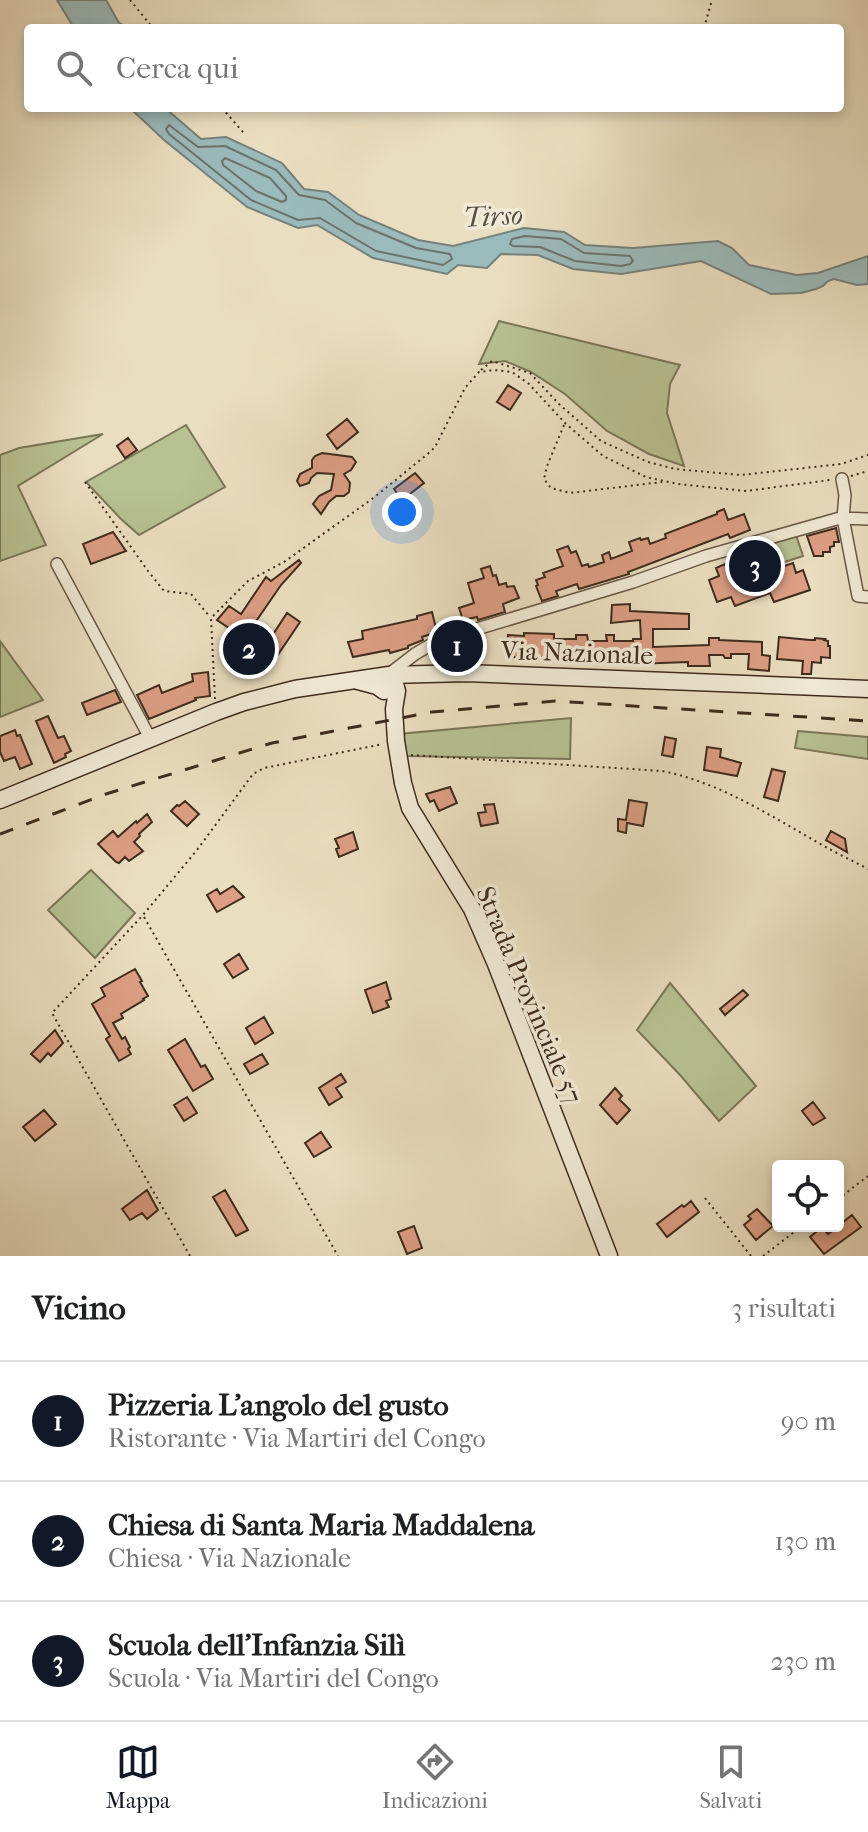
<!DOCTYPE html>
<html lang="it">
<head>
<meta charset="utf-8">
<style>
  body { margin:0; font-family:"IM FELL French Canon",serif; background:#f2f2f2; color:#202124 }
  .controls { position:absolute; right:24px; bottom:24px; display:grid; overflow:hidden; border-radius:8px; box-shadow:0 4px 12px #0003 }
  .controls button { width:72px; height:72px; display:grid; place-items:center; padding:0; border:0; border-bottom:2px solid #e0e0e0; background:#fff; color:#202124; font:40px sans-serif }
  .you { position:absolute; left:402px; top:512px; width:28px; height:28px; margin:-20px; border:6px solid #fff; border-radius:50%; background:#1a73e8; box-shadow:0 0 0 12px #1a73e833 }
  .badge { display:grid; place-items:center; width:52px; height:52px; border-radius:50%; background:#111827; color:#fff; font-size:26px; font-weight:700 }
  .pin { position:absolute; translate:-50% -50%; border:4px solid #fff; box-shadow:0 2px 8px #0006 }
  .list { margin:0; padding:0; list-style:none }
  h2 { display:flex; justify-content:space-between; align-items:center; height:104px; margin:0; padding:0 32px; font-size:34px }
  h2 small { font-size:26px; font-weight:400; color:#757577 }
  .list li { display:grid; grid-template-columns:52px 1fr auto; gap:24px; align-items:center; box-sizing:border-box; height:120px; padding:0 32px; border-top:2px solid #e0e0e0 }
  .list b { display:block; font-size:30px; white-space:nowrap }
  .list p { margin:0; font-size:26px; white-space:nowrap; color:#757577 }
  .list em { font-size:26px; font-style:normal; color:#757577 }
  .icon { flex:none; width:44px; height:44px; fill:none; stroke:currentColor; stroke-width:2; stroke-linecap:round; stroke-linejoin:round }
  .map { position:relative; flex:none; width:868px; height:1256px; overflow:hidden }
  .search { position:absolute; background:#fff; box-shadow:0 4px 12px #0003; left:24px; right:24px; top:24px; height:88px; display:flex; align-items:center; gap:20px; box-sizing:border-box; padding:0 28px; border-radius:8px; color:#757577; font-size:30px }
  .sheet { height:464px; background:#fff }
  nav { display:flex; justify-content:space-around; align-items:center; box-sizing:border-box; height:112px; border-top:2px solid #e0e0e0; background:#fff; font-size:22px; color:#757577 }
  nav a { display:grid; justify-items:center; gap:4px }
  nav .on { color:#111827 }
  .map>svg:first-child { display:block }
  .green { fill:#b7c192; stroke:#7b7658; stroke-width:2 }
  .water { fill:#9bbabb; stroke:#76817c; stroke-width:2 }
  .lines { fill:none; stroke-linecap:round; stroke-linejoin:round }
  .shore { stroke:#6d726c; stroke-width:2 }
  .building { fill:#dc9e84; stroke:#3f2b1d; stroke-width:2 }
  .street-casing { stroke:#6a5846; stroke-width:14 }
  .secondary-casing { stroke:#3f2b1d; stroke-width:19 }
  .path { stroke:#3f2b1d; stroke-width:2; stroke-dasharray:2 4; stroke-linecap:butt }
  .street { stroke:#f1ead6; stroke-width:11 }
  .secondary { stroke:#f1ead6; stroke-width:16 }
  .rail { stroke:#3f2b1d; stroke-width:3; stroke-dasharray:14 14; stroke-linecap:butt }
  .labels { text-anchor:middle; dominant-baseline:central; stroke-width:7; stroke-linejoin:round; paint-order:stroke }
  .street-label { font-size:26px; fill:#3f2b1d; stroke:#f1ead6 }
  .water-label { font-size:28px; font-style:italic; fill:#564f44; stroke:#f1ead6 }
</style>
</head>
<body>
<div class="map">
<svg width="868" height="1256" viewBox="0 0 868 1256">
  <rect width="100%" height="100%" fill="#eadec0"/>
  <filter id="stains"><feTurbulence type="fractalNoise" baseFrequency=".0025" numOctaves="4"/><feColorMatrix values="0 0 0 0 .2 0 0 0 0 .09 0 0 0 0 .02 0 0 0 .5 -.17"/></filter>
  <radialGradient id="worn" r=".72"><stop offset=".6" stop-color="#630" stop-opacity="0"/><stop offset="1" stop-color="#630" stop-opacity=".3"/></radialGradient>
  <path class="green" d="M499,321L680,365L670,384L667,413L684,466L649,454L607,431L565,394L531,372L505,361L479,364Z
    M186,425L225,487L139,535L121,519L86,482Z
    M103,434L18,486L46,545L0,561V455L19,448Z
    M796,535L803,556L769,567L763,547Z
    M0,641L43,700L0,717Z
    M571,718L570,759L407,756L399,734Z
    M798,731L868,737V759L795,748Z
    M91,870L135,913L95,958L48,910Z
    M670,983L756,1086L719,1121L681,1076L637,1030Z"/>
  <path class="water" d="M57,0H106L119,23L129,28H74Z
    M130,108H165L201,139L226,137L282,163L304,189L328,192L359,215L418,240L453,246L524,228L564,232L585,245L633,248L718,241L732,248L749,265L797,275L818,273L868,256V284L857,285L834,279L828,281L823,286L816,289L801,293L771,294L701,261L621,274L573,269L538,255L501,254L487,268L458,265L447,274L373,258L317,225L298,228L247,207L164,140Z"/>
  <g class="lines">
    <path class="shore" d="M169,125L198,147L225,146L276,170L299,195L325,200L356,223L416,248L450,254L452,259L443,265L376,251L320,218L298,220L251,200L169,134L166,129Z
      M225,158L270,178L286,196V200L282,202L256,191L223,165L222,161Z
      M525,236L561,239L584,253L630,256L633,261L630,264L621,266L575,261L540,247L513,246L510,244L512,239Z"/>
  </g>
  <path class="building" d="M508,385L521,393L510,410L497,402Z
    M347,419L358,432L337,449L327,435Z
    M128,438L137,450L125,458L117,446Z
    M322,453L352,457L356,462L351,470L344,474L350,483L349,492L344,496H336L329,502L321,514L313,504L319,496L331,490L334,474L317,473L311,478L309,483L300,486L297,481L300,474L312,468V460L315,456Z
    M415,473L424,483L402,500L394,489Z
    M724,509L728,520L744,514L750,530L730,538L728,534L628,572L629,574L579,589L577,584L556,591L558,596L542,601L536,586L538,585L536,580L545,577L543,573L563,566L557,550L568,546L571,553L576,551L582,566L588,564L589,567L604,562L602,555L609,552L611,559L632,551L629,542L640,538L641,540L648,538L650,544L666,538L665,534L717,514V512Z
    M836,528L839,542H834V546L830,547V552H823V556H814L807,536Z
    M113,532L126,551L91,564L83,544Z
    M757,553L764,573L793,563L796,573L803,570L810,590L774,602L770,593L735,606L731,597L717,602L709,580L719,576L716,568L725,564L731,581L751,573L746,557Z
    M299,560L301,563L281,585L250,630L268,642L287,613L300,622L275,659L266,653L262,660L257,657L255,660L232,645L239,635L217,620L229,606L241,614L266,577L271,581Z
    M490,566L493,576L496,575L499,585L506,583L507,587L514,586L519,598L503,604L505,612L478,620L477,617L463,620L459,608L474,603L468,583L484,578L481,569Z
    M630,604V611L689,614V629H653V647L709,645V638H719V640L762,642V655L770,656L769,671L748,669L749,654H731V658H725L723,655H709L710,666H688V662L635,664V661L588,662V660H575V658L507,657L508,635L524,636V633L554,634V639H576V635H587L588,641H607L606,635H614V641H633V639H641L640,620L611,623L612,605Z
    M432,612L437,632L422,637L423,640L408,646V648L390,653L389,650L353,657L348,642L363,639L362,631L417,619V616Z
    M779,637L810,640H815V638L825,639L824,640L828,641V646H830V658L821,657V663L812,662L811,674H802L803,661L777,659Z
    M464,642H467V655L439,654L447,647Z
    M208,672L210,696L195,698L196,700L149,719L137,695L159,685L162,693L193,681L192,674Z
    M115,690L121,702L87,715L82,703Z
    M48,716L58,738L64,736L71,751L65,754L66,757L54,763L36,721Z
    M15,730L17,736L20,735L32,764L20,769L15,757L4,761L0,752V736Z
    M665,737L676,739L673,757L662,755Z
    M707,747L721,749L720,757L741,763L737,776L704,770Z
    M772,769L785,772L778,801L764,797Z
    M450,787L457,803L439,811L434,800L430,802L426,794Z
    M629,800L647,803L643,826L627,823L626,833L618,831V819L626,820Z
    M185,801L199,814L187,826L171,811L177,805L179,806Z
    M494,804L498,823L481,826L478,813L486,812L484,805Z
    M147,814L152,822L139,834L140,836L134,842L143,851L129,861L125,857L119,863L116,862L98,844L113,831L118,837L136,821L137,823Z
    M831,831L845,839L847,852L826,840Z
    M353,832L358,849L339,857L336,849L339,848L335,839Z
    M233,886L244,897L217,912L207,895L217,889L220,894Z
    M239,954L248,969L233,978L224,964Z
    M135,969L142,981L140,982L148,996L143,999L144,1000L121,1014L123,1018L113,1023L122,1039L125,1037L130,1047L128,1049L131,1054L119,1061L106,1039L110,1036L92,1004L105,996L101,988Z
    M386,982L391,999L386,1001L389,1007L373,1013L365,990Z
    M743,990L748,995L725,1015L720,1009Z
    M264,1017L273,1033L255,1044L246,1028Z
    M55,1030L63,1043L51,1056L48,1053L40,1062L31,1054Z
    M185,1039L201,1067L205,1065L213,1079L193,1091L168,1050Z
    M262,1054L268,1064L250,1074L244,1064Z
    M341,1074L346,1082L336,1088L342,1097L329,1105L319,1088Z
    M615,1088L622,1096L619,1099L630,1110L617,1124L600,1105Z
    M187,1097L197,1113L184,1121L174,1105Z
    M813,1102L825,1118L813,1125L802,1111Z
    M44,1110L56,1124L35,1141L23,1127Z
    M321,1132L331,1147L314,1157L305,1143Z
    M147,1190L158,1210L147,1219L142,1213L130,1220L122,1209Z
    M225,1190L248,1230L236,1236L213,1197Z
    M691,1201L699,1212L667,1237L657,1224L682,1205L684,1207Z
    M757,1209L773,1226L756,1240L744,1225L751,1219L748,1216Z
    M852,1215L861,1227L824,1254L810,1237L822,1227L828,1234Z
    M414,1226L422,1248L407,1254L398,1232Z"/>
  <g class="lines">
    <defs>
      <path id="street" d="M842,479L845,495L843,518L858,596L868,597
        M57,564L150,738
        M389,674L415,654L437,641L633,582L706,556L840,518L868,519"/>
      <path id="secondary" d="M389,675L394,680L397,691L394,709L396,741L403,783L410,808L472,909L496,964L609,1256
        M358,681L377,686L384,691
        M0,800L216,712L244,702L295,689L389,675L466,673L868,689"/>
    </defs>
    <use href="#street" class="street-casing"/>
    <use href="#secondary" class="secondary-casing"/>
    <path class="path" d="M130,0L153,28
      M704,28L712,0
      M222,108L243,132
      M682,109V108
      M481,370L492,361L530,373L559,404L601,441L648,462L675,469L741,475L841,464L868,455
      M564,425L547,466L544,479L551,488L570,493L662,482
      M851,476L868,471
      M85,482L148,571L164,591L191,594L210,617
      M215,699L211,618L248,581L284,562L376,496L430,452L435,447L465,388L479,372L494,370L512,372L529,384L565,423L603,456L646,477L678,484L746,491L830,480
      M411,755L662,771C722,783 772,817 824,846C838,854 853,861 868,869
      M144,917L338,1256
      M705,1198L751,1256
      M838,1199L868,1176
      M190,1256L52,1013L143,915L197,850L253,774L264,768L383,744
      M763,1256L802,1226"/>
    <use href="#street" class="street"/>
    <use href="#secondary" class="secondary"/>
    <path class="rail" d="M0,834L106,794L272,743L432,712L555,701L868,721"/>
  </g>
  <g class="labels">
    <g class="street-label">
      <text transform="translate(577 653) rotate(2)">Via Nazionale</text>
      <text transform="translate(529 995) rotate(67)">Strada Provinciale 57</text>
    </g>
    <g class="water-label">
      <text transform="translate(493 216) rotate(-3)">Tirso</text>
    </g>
  </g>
  <rect width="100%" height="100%" filter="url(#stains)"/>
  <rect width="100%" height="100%" fill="url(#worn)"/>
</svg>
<div class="controls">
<button><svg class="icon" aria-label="locate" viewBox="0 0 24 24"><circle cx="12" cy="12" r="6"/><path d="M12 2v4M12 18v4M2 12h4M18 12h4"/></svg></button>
</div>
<div class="you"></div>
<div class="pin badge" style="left:457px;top:646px">1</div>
<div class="pin badge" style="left:249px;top:649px">2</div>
<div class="pin badge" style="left:755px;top:566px">3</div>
<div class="search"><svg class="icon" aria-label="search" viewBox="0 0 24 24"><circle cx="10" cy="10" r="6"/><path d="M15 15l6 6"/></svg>Cerca qui</div>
</div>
<section class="sheet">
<h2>Vicino<small>3 risultati</small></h2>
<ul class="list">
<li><span class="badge">1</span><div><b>Pizzeria L'angolo del gusto</b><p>Ristorante · Via Martiri del Congo</p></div><em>90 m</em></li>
<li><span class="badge">2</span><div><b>Chiesa di Santa Maria Maddalena</b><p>Chiesa · Via Nazionale</p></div><em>130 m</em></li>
<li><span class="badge">3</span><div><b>Scuola dell'Infanzia Silì</b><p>Scuola · Via Martiri del Congo</p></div><em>230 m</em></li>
</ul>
</section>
<nav>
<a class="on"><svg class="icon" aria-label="map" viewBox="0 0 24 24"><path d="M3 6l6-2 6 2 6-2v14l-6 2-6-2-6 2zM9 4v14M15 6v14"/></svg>Mappa</a>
<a><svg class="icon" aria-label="directions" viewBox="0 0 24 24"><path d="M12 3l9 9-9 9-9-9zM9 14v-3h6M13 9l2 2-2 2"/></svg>Indicazioni</a>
<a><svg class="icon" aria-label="saved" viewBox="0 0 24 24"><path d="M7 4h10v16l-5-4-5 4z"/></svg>Salvati</a>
</nav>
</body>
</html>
